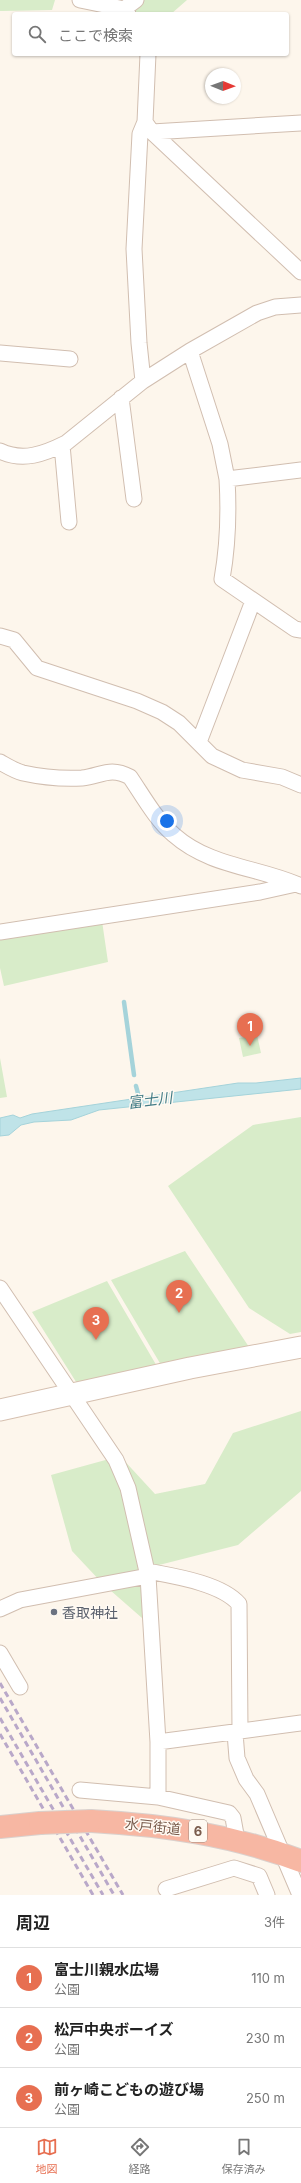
<!DOCTYPE html>
<html lang="ja">
<head>
<meta charset="utf-8">
<style>
  body { margin:0; font-family:Inter,"Noto Sans JP",sans-serif; background:#f2f2f2; color:#222 }
  .compass { position:absolute; left:205px; top:68px; width:36px; height:36px; border-radius:50%; background:#fff; box-shadow:0 1px 3px #0004; rotate:91deg }
  .you { position:absolute; left:167px; top:821px; width:14px; height:14px; margin:-10px; border:3px solid #fff; border-radius:50%; background:#1a73e8; box-shadow:0 0 0 6px #1a73e833 }
  .badge { display:grid; place-items:center; width:26px; height:26px; border-radius:50%; background:#e76f51; color:#fff; font-size:13px; font-weight:700 }
  .pin { position:absolute; translate:-50% -33px; filter:drop-shadow(0 1px 2px #0008) }
  .pin::after { content:''; position:absolute; top:21px; width:14px; height:12px; background:inherit; clip-path:polygon(0 0,100% 0,50% 100%) }
  .list { margin:0; padding:0; list-style:none }
  h2 { display:flex; justify-content:space-between; align-items:center; height:52px; margin:0; padding:0 16px; font-size:17px }
  h2 small { font-size:13px; font-weight:400; color:#767676 }
  .list li { display:grid; grid-template-columns:26px 1fr auto; gap:12px; align-items:center; box-sizing:border-box; height:60px; padding:0 16px; border-top:1px solid #e0e0e0 }
  .list b { display:block; font-size:15px; white-space:nowrap }
  .list p { margin:0; font-size:13px; white-space:nowrap; color:#767676 }
  .list em { font-size:13px; font-style:normal; color:#767676 }
  .icon { flex:none; width:22px; height:22px; fill:none; stroke:currentColor; stroke-width:2; stroke-linecap:round; stroke-linejoin:round }
  .map { position:relative; flex:none; width:301px; height:1895px; overflow:hidden }
  .search { position:absolute; background:#fff; box-shadow:0 1px 3px #0004; left:12px; right:12px; top:12px; height:44px; display:flex; align-items:center; gap:10px; box-sizing:border-box; padding:0 14px; border-radius:4px; color:#767676; font-size:15px }
  .sheet { height:232px; background:#fff }
  nav { display:flex; justify-content:space-around; align-items:center; box-sizing:border-box; height:56px; border-top:1px solid #e0e0e0; background:#fff; font-size:11px; color:#767676 }
  nav a { display:grid; justify-items:center; gap:2px }
  nav .on { color:#e76f51 }
  .map>svg:first-child { display:block }
  .green { fill:#d8ecc9 }
  .water { fill:#bfe3e8; stroke:#a5d3da }
  .lines { fill:none; stroke-linecap:round; stroke-linejoin:round }
  .stream { stroke:#a5d3da; stroke-width:4.5 }
  .street-casing { stroke:#d1beb0; stroke-width:17 }
  .secondary-casing { stroke:#d6c0b0; stroke-width:23 }
  .highway-casing { stroke:#dad1cd; stroke-width:24 }
  .street { stroke:#fff; stroke-width:15 }
  .secondary { stroke:#fff; stroke-width:21 }
  .highway { stroke:#f7b7a3; stroke-width:22 }
  .rail { stroke:#b9a8c9; stroke-width:3; stroke-dasharray:6 4; stroke-linecap:butt }
  .highway-bridge-casing { stroke:#dad1cd; stroke-width:24; stroke-linecap:butt }
  .highway-bridge { stroke:#f7b7a3; stroke-width:22 }
  .worship-dot { fill:#6b7280; stroke:#fffaf3; stroke-width:1.5 }
  .labels { text-anchor:middle; dominant-baseline:central; stroke-width:3; stroke-linejoin:round; paint-order:stroke }
  .shield { fill:#fffaf3; stroke:#a28b7f; stroke-width:1 }
  .shield-label { font-size:13px; font-weight:bold; fill:#7a5c4d }
  .worship-label { font-size:14px; fill:#5b616d; stroke:#fffaf3; text-anchor:start }
  .street-label { font-size:14px; fill:#7a5c4d; stroke:#fffaf3 }
  .water-label { font-size:15px; font-style:italic; fill:#437c86; stroke:#fffaf3 }
</style>
</head>
<body>
<div class="map">
<svg width="301" height="1895" viewBox="0 0 301 1895">
  <rect width="100%" height="100%" fill="#fdf6ec"/>
  <path class="green" d="M0,0H55L52,10L3,11H0Z
    M102,0H187L171,14H106Z
    M102,921L108,962L4,986L0,968V940Z
    M257,1035L261,1053L243,1057L239,1038Z
    M0,1058L7,1097L0,1098Z
    M301,1117V1332L290,1334L249,1308L168,1186L253,1125Z
    M185,1251L249,1347L161,1365L111,1280Z
    M107,1281L158,1368L78,1385L32,1312Z
    M301,1411V1491L238,1545L159,1565L150,1625L102,1583L72,1551L51,1475L120,1456L155,1494L205,1484L233,1433Z"/>
  <path class="water" d="M301,1078V1089L99,1110L71,1120L34,1122L21,1125L9,1135L0,1136V1118L13,1115L20,1118L32,1114L238,1083H256Z"/>
  <g class="lines">
    <path class="stream" d="M124,1002L134,1075
      M136,1086L140,1101"/>
    <defs>
      <path id="street" d="M80,0L124,9L128,14
        M124,9L136,0
        M148,54L145,122L152,132L301,272
        M152,132L301,123
        M190,351L220,444L227,479L301,470
        M0,353L70,359
        M143,381L139,343L134,249L140,134L145,122
        M121,398L134,499
        M62,445L69,522
        M0,451C23,462 44,454 66,443L143,381L190,351L257,313L275,307L301,305
        M227,479C229,513 228,545 222,579L295,629L301,630
        M0,636L14,640L37,668L137,701L162,712L179,723L212,756L242,770L282,777L301,785
        M199,742L253,601
        M0,762C7,766 15,771 23,773C41,777 63,779 82,778C101,776 110,766 130,777C143,796 156,820 174,835C210,867 259,867 301,886
        M0,932L260,892L296,884
        M0,1288L116,1460L128,1488L148,1576L158,1742V1797L229,1813L233,1818L237,1840
        M147,1571C173,1576 221,1583 239,1604L240,1731
        M0,1609L20,1600L148,1576
        M0,1653L20,1687
        M235,1733L237,1758L246,1779L257,1794L300,1895
        M158,1742L301,1723
        M80,1790L158,1797
        M166,1889L234,1868L259,1876L267,1895"/>
      <path id="secondary" d="M0,1410L190,1368L301,1347"/>
      <path id="highway" d="M91,1821C164,1825 233,1835 301,1861
        M0,1827L40,1823"/>
    </defs>
    <use href="#street" class="street-casing"/>
    <use href="#secondary" class="secondary-casing"/>
    <use href="#highway" class="highway-casing"/>
    <use href="#street" class="street"/>
    <use href="#secondary" class="secondary"/>
    <use href="#highway" class="highway"/>
    <path class="rail" d="M0,1683L123,1895
      M0,1698L114,1895
      M0,1718L103,1895
      M0,1734L93,1895"/>
    <defs>
      <path id="highway-bridge" d="M40,1823L91,1821"/>
    </defs>
    <use href="#highway-bridge" class="highway-bridge-casing"/>
    <use href="#highway-bridge" class="highway-bridge"/>
  </g>
  <circle class="worship-dot" cx="54" cy="1612" r="4"/>
  <g class="labels">
    <rect class="shield" x="189" y="1820" width="18" height="22" rx="3"/>
    <g class="shield-label">
      <text x="198" y="1831">6</text>
    </g>
    <g class="worship-label">
      <text x="62" y="1612">香取神社</text>
    </g>
    <g class="street-label">
      <text transform="translate(153 1826) rotate(6)">水戸街道</text>
    </g>
    <g class="water-label">
      <text transform="translate(150 1100) rotate(-7)">富士川</text>
    </g>
  </g>
</svg>
<svg class="compass" viewBox="-18 -18 36 36"><path d="M0-13l5 13h-10z" fill="#e53935"/><path d="M0 13l5-13h-10z" fill="#767676"/></svg>
<div class="you"></div>
<div class="pin badge" style="left:250px;top:1046px">1</div>
<div class="pin badge" style="left:179px;top:1313px">2</div>
<div class="pin badge" style="left:96px;top:1340px">3</div>
<div class="search"><svg class="icon" aria-label="search" viewBox="0 0 24 24"><circle cx="10" cy="10" r="6"/><path d="M15 15l6 6"/></svg>ここで検索</div>
</div>
<section class="sheet">
<h2>周辺<small>3件</small></h2>
<ul class="list">
<li><span class="badge">1</span><div><b>富士川親水広場</b><p>公園</p></div><em>110 m</em></li>
<li><span class="badge">2</span><div><b>松戸中央ボーイズ</b><p>公園</p></div><em>230 m</em></li>
<li><span class="badge">3</span><div><b>前ヶ崎こどもの遊び場</b><p>公園</p></div><em>250 m</em></li>
</ul>
</section>
<nav>
<a class="on"><svg class="icon" aria-label="map" viewBox="0 0 24 24"><path d="M3 6l6-2 6 2 6-2v14l-6 2-6-2-6 2zM9 4v14M15 6v14"/></svg>地図</a>
<a><svg class="icon" aria-label="directions" viewBox="0 0 24 24"><path d="M12 3l9 9-9 9-9-9zM9 14v-3h6M13 9l2 2-2 2"/></svg>経路</a>
<a><svg class="icon" aria-label="saved" viewBox="0 0 24 24"><path d="M7 4h10v16l-5-4-5 4z"/></svg>保存済み</a>
</nav>
</body>
</html>
